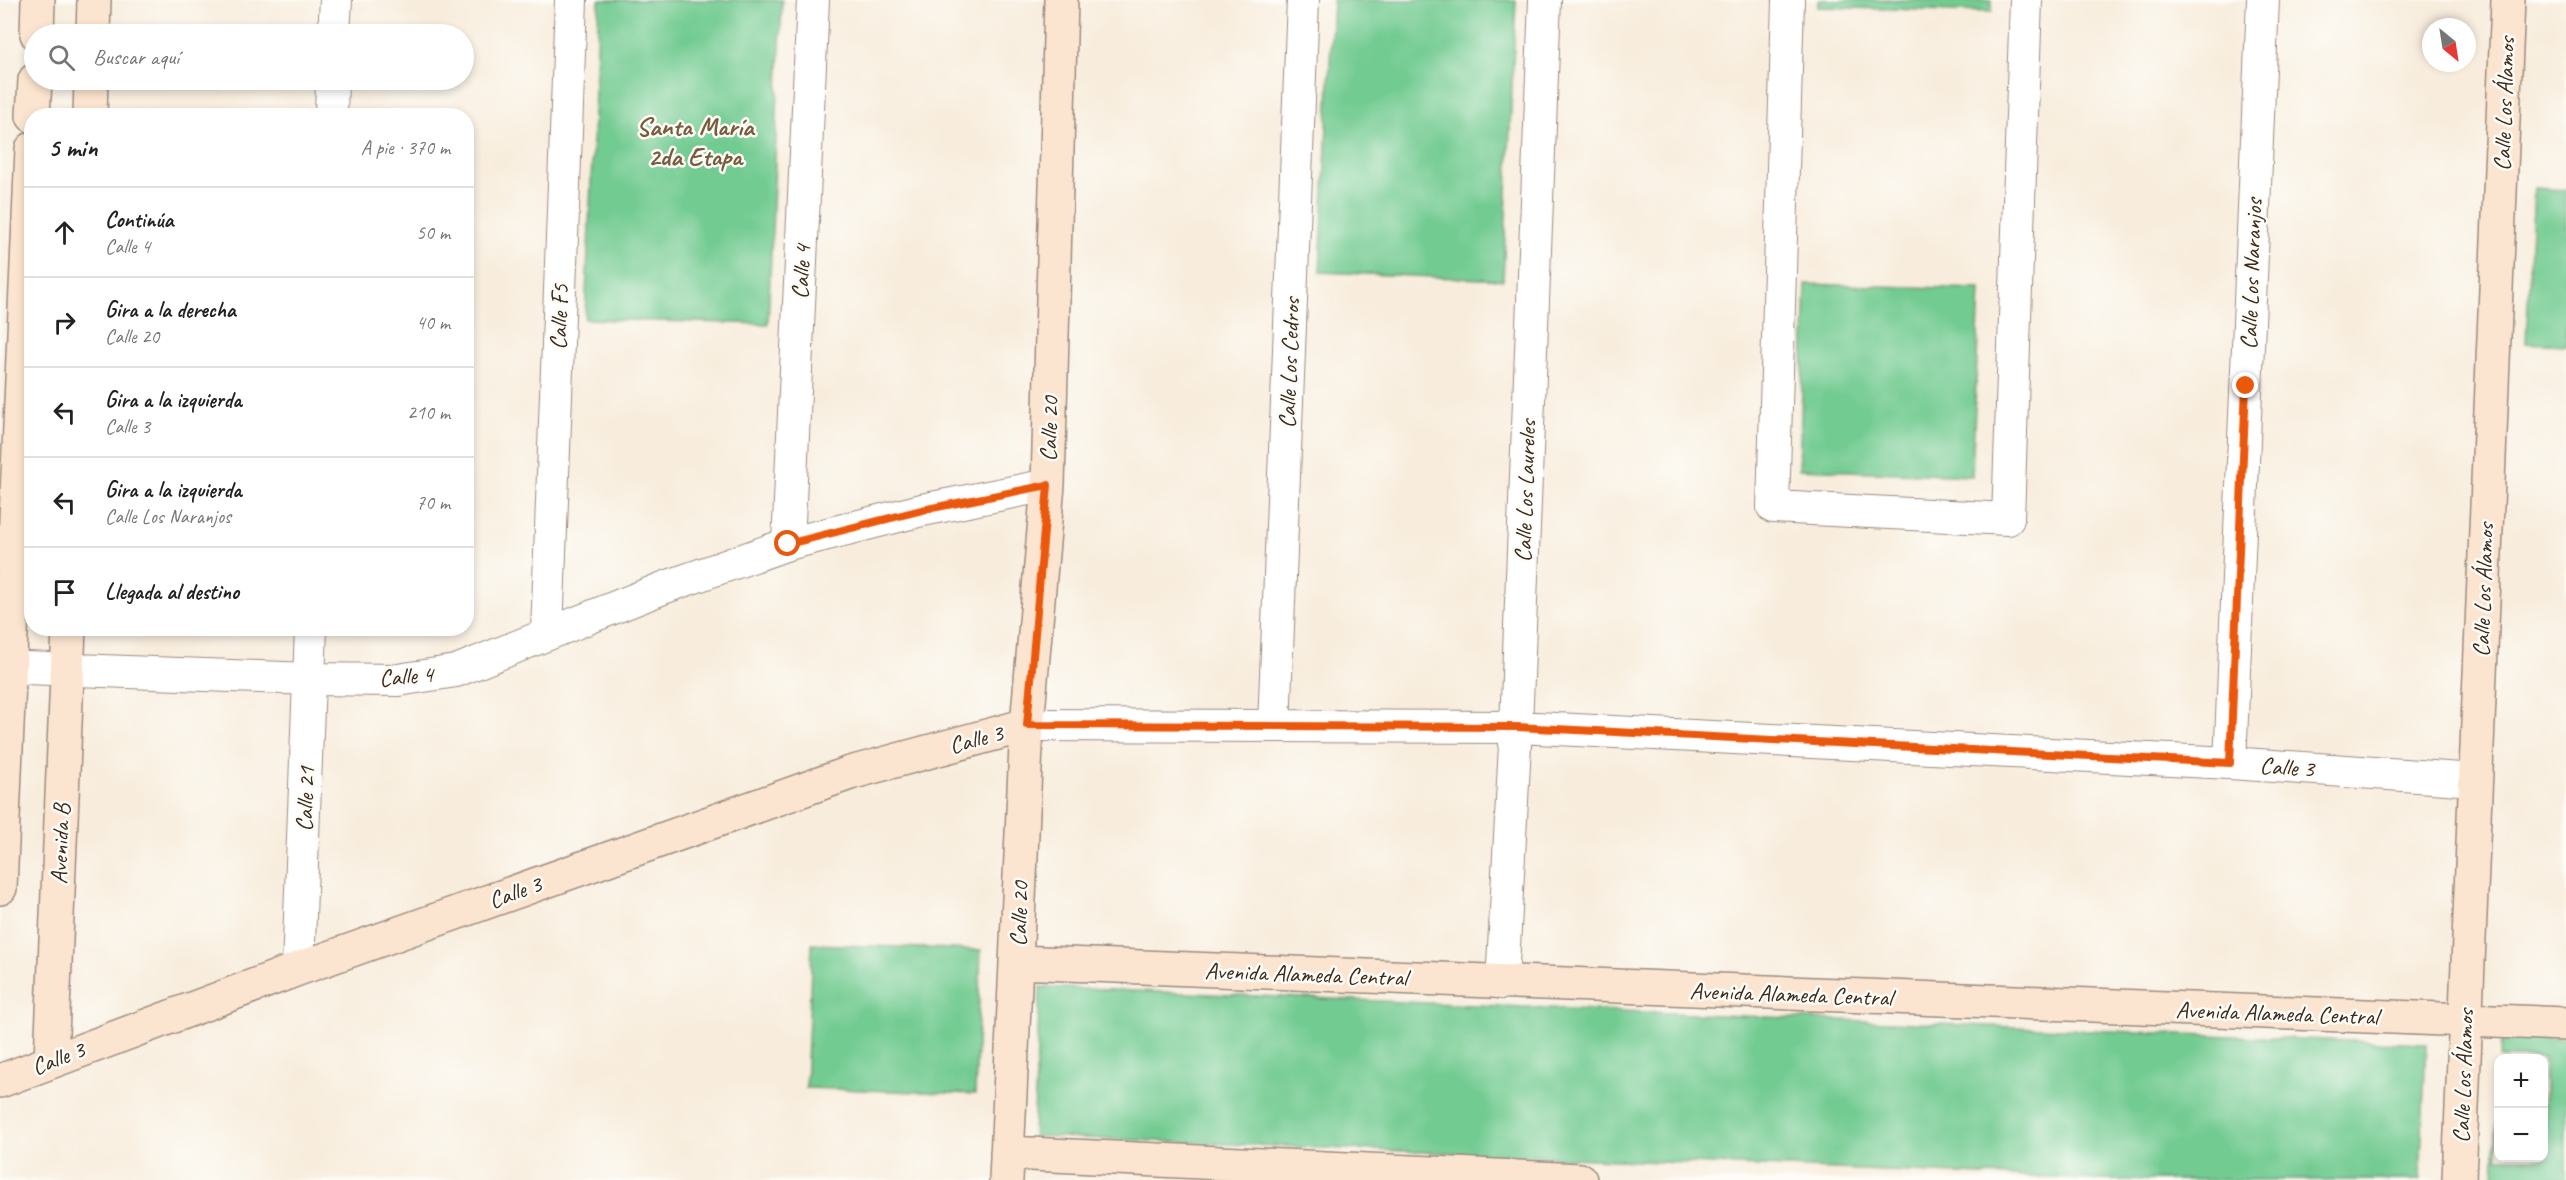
<!DOCTYPE html>
<html lang="es">
<head>
<meta charset="utf-8">
<style>
  body { margin:0; font-family:Caveat,sans-serif; background:#f2f2f2; color:#222 }
  .controls { position:absolute; right:18px; bottom:18px; display:grid; overflow:hidden; border-radius:12px; box-shadow:0 3px 9px #0003 }
  .controls button { width:54px; height:54px; display:grid; place-items:center; padding:0; border:0; border-bottom:2px solid #e0e0e0; background:#fff; color:#222; font:30px sans-serif }
  .compass { position:absolute; left:2422px; top:18px; width:54px; height:54px; border-radius:50%; background:#fff; box-shadow:0 3px 9px #0003; rotate:150deg }
  .stop { position:absolute; width:18px; height:18px; margin:-14px; border:4px solid #ea580c; border-radius:50%; background:#fff }
  .stop.end { background:#ea580c; border-color:#fff; box-shadow:0 2px 6px #0008 }
  .list { margin:0; padding:0; list-style:none }
  h2 { display:flex; justify-content:space-between; align-items:center; height:78px; margin:0; padding:0 24px; font-size:26px }
  h2 small { font-size:20px; font-weight:400; color:#767676 }
  .list li { display:grid; grid-template-columns:39px 1fr auto; gap:18px; align-items:center; box-sizing:border-box; height:90px; padding:0 24px; border-top:2px solid #e0e0e0 }
  .list b { display:block; font-size:22px; white-space:nowrap }
  .list p { margin:0; font-size:20px; white-space:nowrap; color:#767676 }
  .list em { font-size:20px; font-style:normal; color:#767676 }
  .icon { flex:none; width:33px; height:33px; fill:none; stroke:currentColor; stroke-width:2; stroke-linecap:round; stroke-linejoin:round }
  .map { position:relative; flex:none; width:2566px; height:1180px; overflow:hidden }
  .search { position:absolute; background:#fff; box-shadow:0 3px 9px #0003; left:24px; top:24px; width:450px; height:66px; display:flex; align-items:center; gap:15px; box-sizing:border-box; padding:0 21px; border-radius:33px; color:#767676; font-size:22px }
  .panel { position:absolute; background:#fff; box-shadow:0 3px 9px #0003; left:24px; top:108px; width:450px; height:528px; border-radius:24px }
  .map>svg:first-child { display:block }
  .green { fill:#72cb91; stroke:#567a58; stroke-width:1.5 }
  .lines { fill:none; stroke-linecap:round; stroke-linejoin:round }
  .street-casing { stroke:#9a8c7e; stroke-width:34 }
  .secondary-casing { stroke:#9a8c7e; stroke-width:36 }
  .street { stroke:#fff; stroke-width:32 }
  .secondary { stroke:#fce5d0; stroke-width:33 }
  .route { stroke:#ea580c; stroke-width:8 }
  .labels { text-anchor:middle; dominant-baseline:central; stroke-width:5; stroke-linejoin:round; paint-order:stroke }
  .street-label { font-size:24px; fill:#3b2a1e; stroke:#fdfcf7 }
  .neighbourhood-label { font-size:26px; font-weight:bold; fill:#785b3d; stroke:#fdfcf7 }
</style>
</head>
<body>
<div class="map">
<svg width="2566" height="1180" viewBox="0 0 2566 1180">
  <rect width="100%" height="100%" fill="#fdfcf7"/>
  <filter id="ink" filterUnits="userSpaceOnUse"><feTurbulence type="fractalNoise" baseFrequency=".0167" numOctaves="2"/><feDisplacementMap in="SourceGraphic" scale="12" xChannelSelector="R" yChannelSelector="G"/><feConvolveMatrix kernelMatrix="1 2 1 2 8 2 1 2 1" color-interpolation-filters="sRGB"/></filter>
  <filter id="wash" filterUnits="userSpaceOnUse"><feTurbulence type="fractalNoise" baseFrequency=".008" numOctaves="4" result="noise"/><feDisplacementMap in="SourceGraphic" scale="24" xChannelSelector="R" yChannelSelector="G"/><feGaussianBlur stdDeviation="1.35" result="paint"/><feColorMatrix in="noise" values="0 0 0 0 0 0 0 0 0 0 0 0 0 0 0 0 0 1.4 0 .05"/><feComposite in="paint" operator="in"/></filter>
  <g filter="url(#wash)">
    <rect width="100%" height="100%" fill="#f8eddd"/>
    <path class="green" d="M599,0H782L768,324L585,319Z
      M1333,0H1516L1503,280L1320,272Z
      M1818,0H1992V12L1818,7Z
      M2534,188L2566,190V345L2526,343Z
      M1806,284L1980,289L1972,476L1799,469Z
      M812,944L981,950L975,1094L806,1088Z
      M1040,987L2426,1044L2420,1180H2103L1033,1136Z
      M2501,1039H2566V1180H2494L2498,1091V1158H2544V1058H2500Z"/>
  </g>
  <g filter="url(#ink)">
    <g class="lines">
      <defs>
        <path id="street" d="M1788,0L1773,507L2008,519L2026,0
          M334,34L336,0
          M331,116L332,80
          M788,544L813,0
          M547,633L571,0
          M0,667L309,679L398,680L456,671L663,588L788,544L922,510L1048,485
          M1027,725L1516,727L2230,763L2475,780
          M1274,726L1303,0
          M2230,763L2263,0
          M298,969L311,628
          M1502,983L1516,727L1545,0"/>
        <path id="secondary" d="M37,34L38,0
          M93,34L94,0
          M33,116L35,80
          M90,116L91,80
          M0,888L32,149
          M1017,962L2566,1024
          M51,1060L69,628
          M0,1081L298,969L850,773L1027,725
          M1007,1153L1580,1180
          M1006,1180L1027,725L1048,485L1061,0
          M2459,1180L2508,0"/>
      </defs>
      <use href="#street" class="street-casing"/>
      <use href="#secondary" class="secondary-casing"/>
      <use href="#street" class="street"/>
      <use href="#secondary" class="secondary"/>
    </g>
  </g>
  <g class="lines" filter="url(#ink)">
    <path class="route" d="M788,544L922,510L1048,485L1027,725L1516,727L2230,763L2246,386"/>
  </g>
  <g class="labels">
    <g class="street-label">
      <text transform="translate(2504 104) rotate(-88)">Calle Los Álamos</text>
      <text transform="translate(801 272) rotate(-87)">Calle 4</text>
      <text transform="translate(2251 274) rotate(-88)">Calle Los Naranjos</text>
      <text transform="translate(559 317) rotate(-88)">Calle F5</text>
      <text transform="translate(1289 363) rotate(-88)">Calle Los Cedros</text>
      <text transform="translate(1049 429) rotate(-88)">Calle 20</text>
      <text transform="translate(1525 491) rotate(-88)">Calle Los Laureles</text>
      <text transform="translate(2483 590) rotate(-88)">Calle Los Álamos</text>
      <text transform="translate(406 676) rotate(-5)">Calle 4</text>
      <text transform="translate(976 739) rotate(-15)">Calle 3</text>
      <text transform="translate(2287 767) rotate(4)">Calle 3</text>
      <text transform="translate(305 799) rotate(-88)">Calle 21</text>
      <text transform="translate(60 844) rotate(-88)">Avenida B</text>
      <text transform="translate(515 892) rotate(-20)">Calle 3</text>
      <text transform="translate(1019 914) rotate(-88)">Calle 20</text>
      <text transform="translate(1306 974) rotate(2)">Avenida Alameda Central</text>
      <text transform="translate(1791 994) rotate(2)">Avenida Alameda Central</text>
      <text transform="translate(2277 1013) rotate(2)">Avenida Alameda Central</text>
      <text transform="translate(58 1058) rotate(-21)">Calle 3</text>
      <text transform="translate(2463 1076) rotate(-88)">Calle Los Álamos</text>
    </g>
    <g class="neighbourhood-label">
      <text x="695" y="126">Santa María<tspan x="695" dy="30">2da Etapa</tspan></text>
    </g>
  </g>
</svg>
<div class="controls">
<button>+</button>
<button>−</button>
</div>
<svg class="compass" viewBox="-18 -18 36 36"><path d="M0-13l5 13h-10z" fill="#e53935"/><path d="M0 13l5-13h-10z" fill="#767676"/></svg>
<div class="stop" style="left:788px;top:544px"></div>
<div class="stop end" style="left:2246px;top:386px"></div>
<div class="search"><svg class="icon" aria-label="search" viewBox="0 0 24 24"><circle cx="10" cy="10" r="6"/><path d="M15 15l6 6"/></svg>Buscar aquí</div>
<section class="panel">
<h2>5 min<small>A pie · 370 m</small></h2>
<ul class="list">
<li><svg class="icon" aria-label="ahead" viewBox="0 0 24 24"><path d="M12 20V5M6 11l6-6 6 6"/></svg><div><b>Continúa</b><p>Calle 4</p></div><em>50 m</em></li>
<li><svg class="icon" aria-label="right" viewBox="0 0 24 24"><path d="M7 20v-9h11M14 6l5 5-5 5"/></svg><div><b>Gira a la derecha</b><p>Calle 20</p></div><em>40 m</em></li>
<li><svg class="icon" aria-label="left" viewBox="0 0 24 24"><path d="M17 20v-9H6M10 6l-5 5 5 5"/></svg><div><b>Gira a la izquierda</b><p>Calle 3</p></div><em>210 m</em></li>
<li><svg class="icon" aria-label="left" viewBox="0 0 24 24"><path d="M17 20v-9H6M10 6l-5 5 5 5"/></svg><div><b>Gira a la izquierda</b><p>Calle Los Naranjos</p></div><em>70 m</em></li>
<li><svg class="icon" aria-label="arrive" viewBox="0 0 24 24"><path d="M6 21V4h12l-3 4 3 4H6"/></svg><div><b>Llegada al destino</b></div></li>
</ul>
</section>
</div>
</body>
</html>
